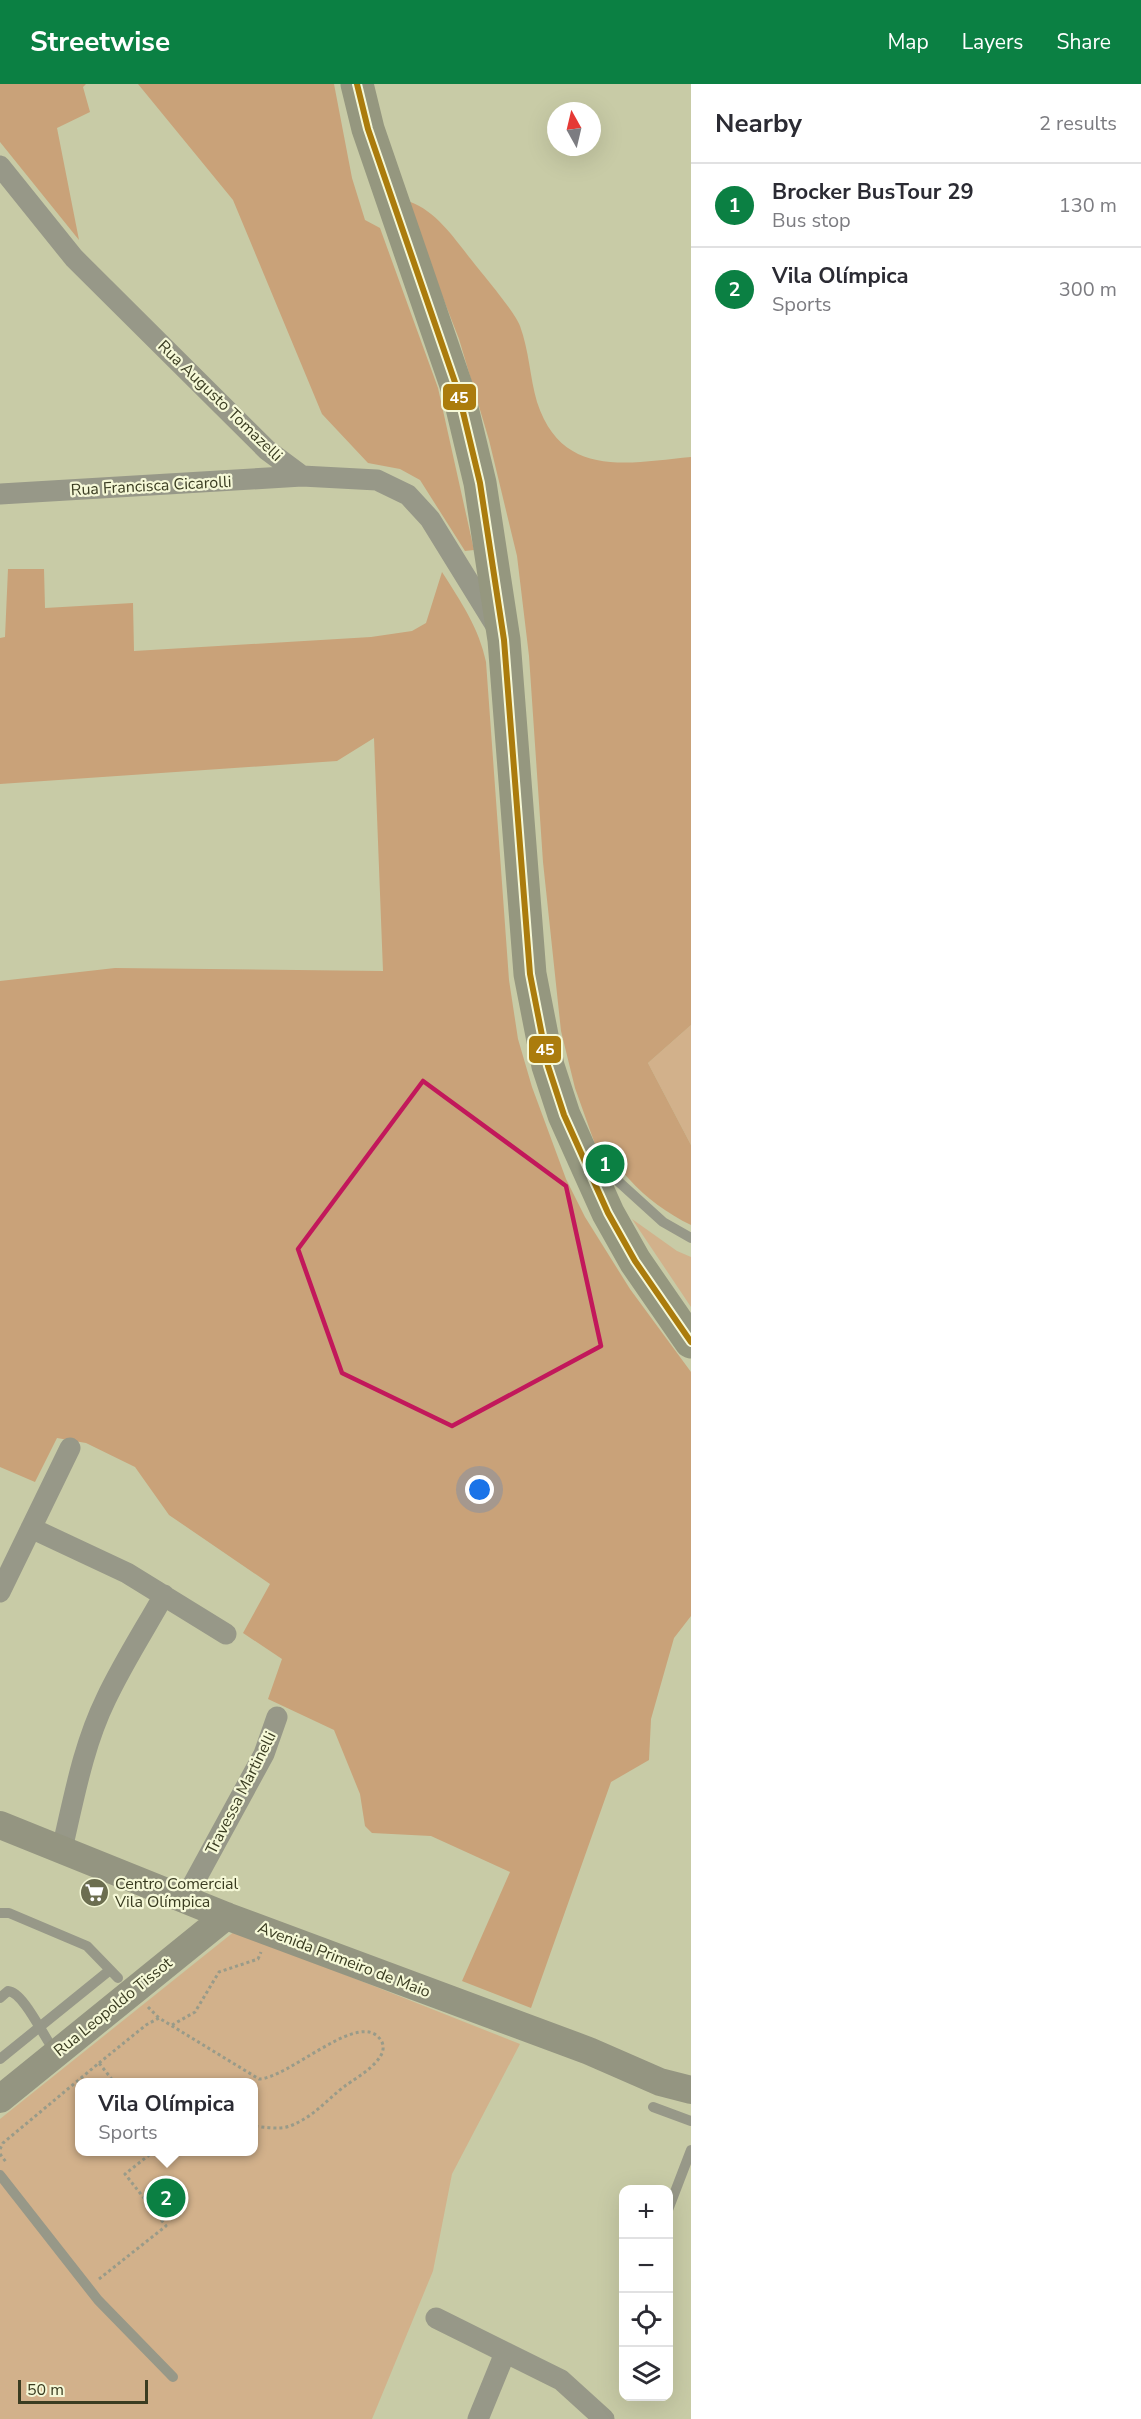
<!DOCTYPE html>
<html lang="en">
<head>
<meta charset="utf-8">
<style>
  body { margin:0; font-family:"Nunito Sans",sans-serif; background:#f7f7f7; color:#2b2b33 }
  .controls { position:absolute; right:18px; bottom:18px; display:grid; overflow:hidden; border-radius:12px; box-shadow:0 6px 24px #0002 }
  .controls button { width:54px; height:54px; display:grid; place-items:center; padding:0; border:0; border-bottom:2px solid #e1e1e2; background:#fff; color:#2b2b33; font:30px sans-serif }
  .compass { position:absolute; left:547px; top:18px; width:54px; height:54px; border-radius:50%; background:#fff; box-shadow:0 6px 24px #0002; rotate:352deg }
  .scale { position:absolute; left:18px; bottom:15px; width:130px; box-sizing:border-box; padding-left:6px; border:3px solid #3a3c21; border-top:0; font-size:16px; line-height:21px; white-space:nowrap; color:#3a3c21; -webkit-text-stroke:4px #f5f8d7; paint-order:stroke }
  .you { position:absolute; left:480px; top:1406px; width:21px; height:21px; margin:-15px; border:4px solid #fff; border-radius:50%; background:#1a73e8; box-shadow:0 0 0 9px #1a73e833 }
  .badge { display:grid; place-items:center; width:39px; height:39px; border-radius:50%; background:#0b8043; color:#fff; font-size:20px; font-weight:700 }
  .pin { position:absolute; translate:-50% -50%; border:3px solid #fff; box-shadow:0 2px 6px #0006 }
  .popup { position:absolute; left:75px; top:1994px; width:183px; height:78px; box-sizing:border-box; display:grid; place-content:center; border-radius:12px; background:#fff; filter:drop-shadow(0 2px 4px #0005); font-size:20px; white-space:nowrap; color:#7c7c81 }
  .popup b { font-size:22px; color:#2b2b33 }
  .popup::after { content:''; position:absolute; left:50%; top:100%; margin-left:-12px; border:12px solid transparent; border-top-color:#fff }
  .list { margin:0; padding:0; list-style:none }
  h2 { display:flex; justify-content:space-between; align-items:center; height:78px; margin:0; padding:0 24px; font-size:26px }
  h2 small { font-size:20px; font-weight:400; color:#7c7c81 }
  .list li { display:grid; grid-template-columns:39px 1fr auto; gap:18px; align-items:center; box-sizing:border-box; height:84px; padding:0 24px; border-top:2px solid #e1e1e2 }
  .list b { display:block; font-size:22px; white-space:nowrap }
  .list p { margin:0; font-size:20px; white-space:nowrap; color:#7c7c81 }
  .list em { font-size:20px; font-style:normal; color:#7c7c81 }
  .icon { flex:none; width:33px; height:33px; fill:none; stroke:currentColor; stroke-width:2; stroke-linecap:round; stroke-linejoin:round }
  .map { position:relative; flex:none; width:691px; height:2335px; overflow:hidden }
  header { display:flex; align-items:center; gap:36px; box-sizing:border-box; height:84px; padding:0 30px; background:#0b8043; color:#fff }
  header strong { font-size:28px }
  nav { display:flex; gap:33px; margin-inline-start:auto; font-size:21px }
  main { display:flex }
  aside { flex:1; background:#fff }
  .map>svg:first-child { display:block }
  .green { fill:#d2b18b; fill-rule:evenodd }
  .forest { fill:#c9a279 }
  .lines { fill:none; stroke-linecap:round; stroke-linejoin:round }
  .path { stroke:#999b89; stroke-width:3; stroke-dasharray:3 3; stroke-linecap:butt }
  .lane { stroke:#979888; stroke-width:10 }
  .street { stroke:#979888; stroke-width:21 }
  .secondary { stroke:#949581; stroke-width:28 }
  .primary { stroke:#95977f; stroke-width:33 }
  .bus-1-casing { stroke:#f5f8d7; stroke-width:10 }
  .bus-1 { stroke:#ab7c0d; stroke-width:6 }
  .marked { fill:none; stroke:#c2185b; stroke-width:4.5; stroke-linejoin:round }
  .labels { text-anchor:middle; dominant-baseline:central; stroke-width:4.5; stroke-linejoin:round; paint-order:stroke }
  .street-label { font-size:16px; fill:#3a3c21; stroke:#f5f8d7 }
  .poi-label { font-size:16px; fill:#3a3c21; stroke:#f5f8d7; text-anchor:start }
  .line-badge { stroke:#f5f8d7; stroke-width:2 }
  .badge-label { font-size:16px; text-anchor:middle; font-weight:bold; fill:#fff }
</style>
</head>
<body>
<header>
<strong>Streetwise</strong>
<nav><a>Map</a><a>Layers</a><a>Share</a></nav>
</header>
<main>
<div class="map">
<svg width="691" height="2335" viewBox="0 0 691 2335">
  <rect width="100%" height="100%" fill="#c8cba6"/>
  <path class="green" d="M691,941V1061L648,979Z
    M632,1135L677,1167L691,1173V1223Z
    M235,1847L520,1960L452,2090L433,2187L372,2335H0V2035ZM79,1998H253V2068H79Z"/>
  <path class="forest" d="M0,0H86L83,3L90,28L57,44L79,156L0,58Z
    M138,0H334L352,94L365,136L380,144L438,304L474,466L465,467L420,396L400,385L368,379L322,330L233,116Z
    M405,116C432,124 449,147 466,169C478,185 514,226 520,242C529,266 530,294 537,318C562,395 628,379 691,373V941L648,979L691,1061V1141C668,1130 646,1114 629,1095C612,1077 624,1074 596,1063L575,1004L561,947L543,778L529,572L517,472L489,356L459,255Z
    M8,485H44L45,524L133,519L134,567L371,553L412,547L426,539L442,488C461,518 479,544 486,578L509,896L518,955L532,1003L566,1095L585,1133L630,1205L691,1288V1532L674,1554L651,1635L649,1676L611,1698L531,1924L462,1897L510,1788L431,1752L372,1749L365,1742L360,1710L334,1646L268,1615L282,1575L243,1549L270,1500L169,1431L135,1383L86,1359L57,1354L35,1398L0,1383V897L115,884L383,887L374,654L337,677L0,700V554L5,553Z"/>
  <g class="lines">
    <path class="path" d="M148,1923L159,1934
      M172,1941L195,1928L219,1888L258,1875L261,1868
      M99,1979L146,1941L159,1934L259,1995C288,1994 351,1933 376,1951C400,1970 357,1993 345,2002C325,2017 315,2032 290,2042C279,2046 264,2043 253,2042
      M0,2065L3,2059L99,1979L114,1998
      M0,2070L6,2078
      M99,2195L166,2142L125,2090L153,2068"/>
    <path class="lane" d="M594,1085L609,1089L663,1138L691,1154
      M0,1829H9L87,1862L118,1894
      M0,1914L8,1907C24,1908 45,1956 56,1969
      M0,1975L110,1886
      M653,2023L691,2037
      M0,2091L98,2216L173,2293
      M668,2126L691,2066"/>
    <path class="street" d="M0,82L74,174L267,366L302,392L377,396L408,411L430,435L496,542
      M0,410L302,392
      M31,1444L127,1489L226,1550
      M0,1508L70,1364
      M62,1765C74,1714 83,1662 106,1615C123,1579 145,1545 164,1511
      M185,1815L264,1670L277,1633
      M436,2234L561,2296L604,2335
      M478,2335L505,2269"/>
    <path class="secondary" d="M0,1741L226,1832L589,1967L660,1998L691,2006
      M0,2015L226,1832"/>
    <path class="primary" d="M357,0L368,45L458,307L480,399L504,556L530,890L548,982L564,1031L608,1129L635,1177L691,1258"/>
    <defs>
      <path id="bus-1" d="M357,0L368,45L458,307L480,399L504,556L530,890L548,982L564,1031L608,1129L635,1177L691,1258"/>
    </defs>
    <use href="#bus-1" class="bus-1-casing"/>
    <use href="#bus-1" class="bus-1"/>
  </g>
  <path class="marked" d="M423,997L566,1102L601,1262L452,1342L342,1289L298,1165Z"/>
  <defs>
    <symbol id="supermarket-disc" viewBox="-11 -11 22 22"><circle r="9.5" fill="#6c6e50" stroke="#f5f8d7"/><path d="M-6-5.5h2.5l.6 2H6L4.5 2H-2.5L-4.4-4H-6ZM-1.5 3.2a1.3 1.3 0 1 0 .1 0ZM3 3.2a1.3 1.3 0 1 0 .1 0Z" fill="#fff"/></symbol>
  </defs>
  <g fill-rule="evenodd">
    <use href="#supermarket-disc" x="78" y="1792" width="33" height="33"/>
  </g>
  <g class="labels">
    <g class="street-label">
      <text transform="translate(220 317) rotate(44)">Rua Augusto Tomazelli</text>
      <text transform="translate(151 402) rotate(-3)">Rua Francisca Cicarolli</text>
      <text transform="translate(241 1709) rotate(-63)">Travessa Martinelli</text>
      <text transform="translate(344 1876) rotate(21)">Avenida Primeiro de Maio</text>
      <text transform="translate(113 1923) rotate(-39)">Rua Leopoldo Tissot</text>
    </g>
    <g class="poi-label">
      <text x="115" y="1800">Centro Comercial<tspan x="115" dy="18">Vila Olímpica</tspan></text>
    </g>
  </g>
  <g class="line-badge">
    <rect x="442" y="299" width="35" height="28" rx="6" fill="#ab7c0d"/>
    <rect x="528" y="951" width="34" height="29" rx="6" fill="#ab7c0d"/>
  </g>
  <g class="badge-label">
    <text x="459" y="319">45</text>
    <text x="545" y="971">45</text>
  </g>
</svg>
<div class="controls">
<button>+</button>
<button>−</button>
<button><svg class="icon" aria-label="locate" viewBox="0 0 24 24"><circle cx="12" cy="12" r="6"/><path d="M12 2v4M12 18v4M2 12h4M18 12h4"/></svg></button>
<button><svg class="icon" aria-label="layers" viewBox="0 0 24 24"><path d="M12 4l9 5-9 5-9-5zM3 14l9 5 9-5"/></svg></button>
</div>
<svg class="compass" viewBox="-18 -18 36 36"><path d="M0-13l5 13h-10z" fill="#e53935"/><path d="M0 13l5-13h-10z" fill="#7c7c81"/></svg>
<div class="scale">50 m</div>
<div class="you"></div>
<div class="pin badge" style="left:605px;top:1080px">1</div>
<div class="pin badge" style="left:166px;top:2114px">2</div>
<div class="popup"><b>Vila Olímpica</b>Sports</div>
</div>
<aside>
<h2>Nearby<small>2 results</small></h2>
<ul class="list">
<li><span class="badge">1</span><div><b>Brocker BusTour 29</b><p>Bus stop</p></div><em>130 m</em></li>
<li><span class="badge">2</span><div><b>Vila Olímpica</b><p>Sports</p></div><em>300 m</em></li>
</ul>
</aside>
</main>
</body>
</html>
